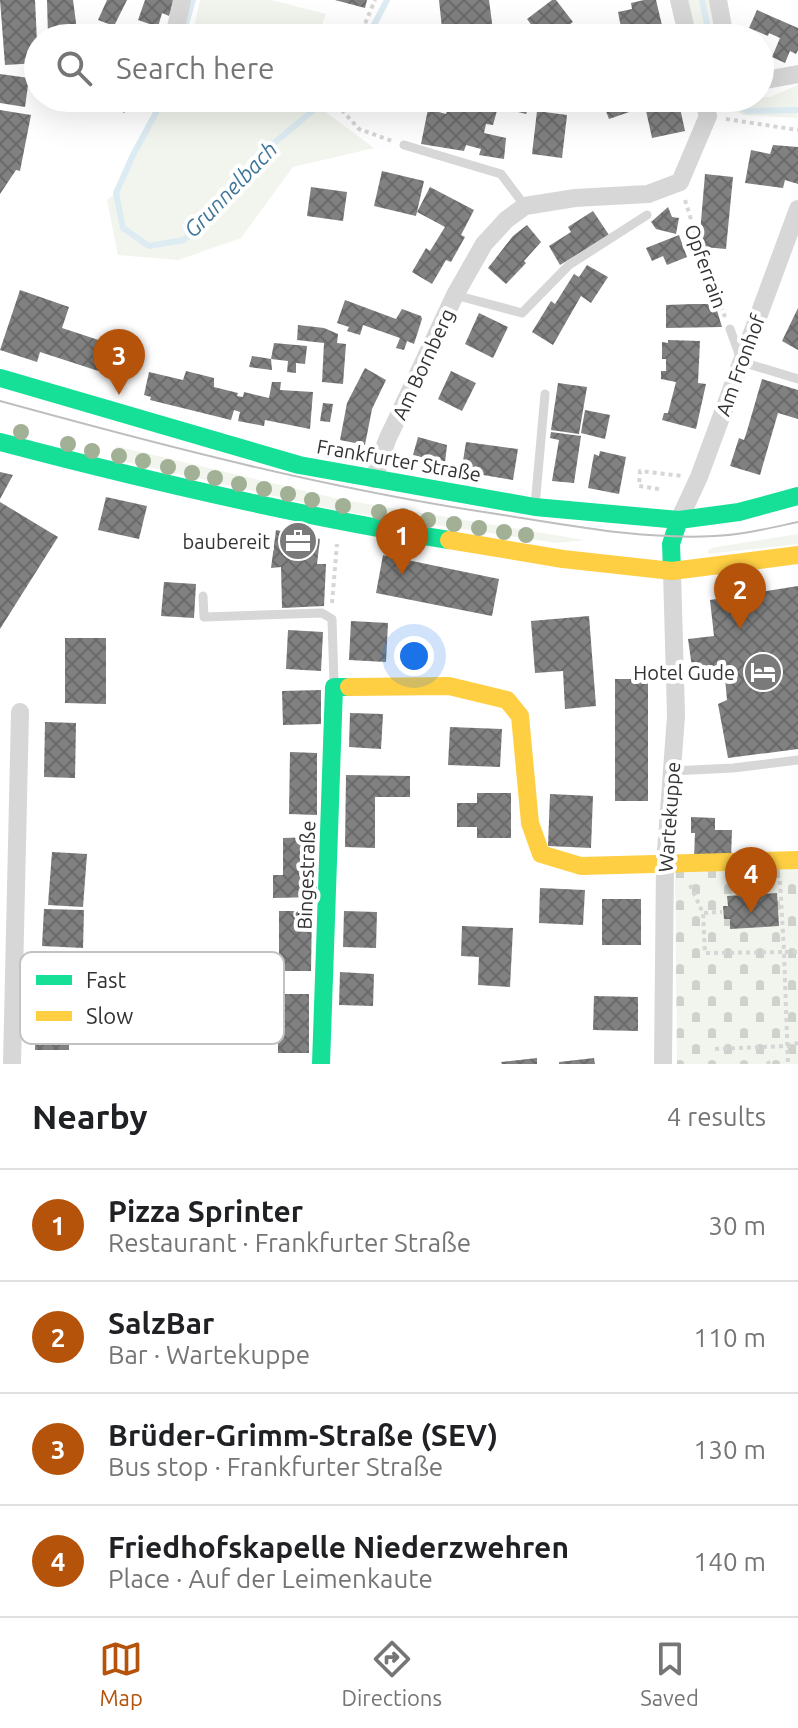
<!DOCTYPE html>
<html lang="en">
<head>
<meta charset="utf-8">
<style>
  body { margin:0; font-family:Ubuntu,sans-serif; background:#f2f2f2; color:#202124 }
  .you { position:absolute; left:414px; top:656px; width:28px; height:28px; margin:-20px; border:6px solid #fff; border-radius:50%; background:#1a73e8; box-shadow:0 0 0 12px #1a73e833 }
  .badge { display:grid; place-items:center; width:52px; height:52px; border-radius:50%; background:#b45309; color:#fff; font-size:26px; font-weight:700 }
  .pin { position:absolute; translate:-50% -66px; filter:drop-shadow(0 2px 4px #0008) }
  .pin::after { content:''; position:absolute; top:42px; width:28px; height:24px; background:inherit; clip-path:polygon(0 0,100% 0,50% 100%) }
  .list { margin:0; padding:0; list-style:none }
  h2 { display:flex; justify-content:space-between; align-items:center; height:104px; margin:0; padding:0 32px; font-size:34px }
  h2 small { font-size:26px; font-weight:400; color:#757577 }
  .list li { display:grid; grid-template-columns:52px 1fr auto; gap:24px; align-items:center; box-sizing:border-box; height:112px; padding:0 32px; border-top:2px solid #e0e0e0 }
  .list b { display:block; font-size:30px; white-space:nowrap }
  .list p { margin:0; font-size:26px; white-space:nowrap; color:#757577 }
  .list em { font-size:26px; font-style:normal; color:#757577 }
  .icon { flex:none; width:44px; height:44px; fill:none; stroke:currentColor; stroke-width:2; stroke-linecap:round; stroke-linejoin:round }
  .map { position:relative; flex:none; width:798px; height:1064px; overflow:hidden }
  .search { position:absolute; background:#fff; box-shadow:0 8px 32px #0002; left:24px; right:24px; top:24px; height:88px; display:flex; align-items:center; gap:20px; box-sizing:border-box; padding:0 28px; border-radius:44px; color:#757577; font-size:30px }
  .sheet { height:552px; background:#fff }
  nav { display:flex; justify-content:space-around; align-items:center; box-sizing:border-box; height:112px; border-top:2px solid #e0e0e0; background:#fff; font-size:22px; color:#757577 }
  nav a { display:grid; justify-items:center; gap:4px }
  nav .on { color:#b45309 }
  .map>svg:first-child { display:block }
  .grass { fill:#f1f5ed }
  .cemetery { fill:url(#cemetery-stones) }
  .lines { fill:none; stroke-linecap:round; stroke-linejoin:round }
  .stream { stroke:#ddebf3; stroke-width:6 }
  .building { fill:url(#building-cross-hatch) }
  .path { stroke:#d6d6d6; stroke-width:4; stroke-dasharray:4 4; stroke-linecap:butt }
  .lane { stroke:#d7d7d7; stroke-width:9 }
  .street { stroke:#d7d7d7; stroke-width:18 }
  .fast { stroke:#16e098; stroke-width:18 }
  .slow { stroke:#ffcf43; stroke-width:18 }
  .tram { stroke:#bebebe; stroke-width:2 }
  .tree { fill:#a2b095 }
  .labels { text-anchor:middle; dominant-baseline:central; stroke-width:8; stroke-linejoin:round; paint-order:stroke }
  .street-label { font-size:20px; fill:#333; stroke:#fff }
  .poi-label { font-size:20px; fill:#333; stroke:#fff; text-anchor:end }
  .water-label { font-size:22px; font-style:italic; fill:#3f7597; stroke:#fff }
  .key { fill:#fff; stroke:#c2c2c2; stroke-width:2 }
  .key-label { font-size:22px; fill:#333 }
</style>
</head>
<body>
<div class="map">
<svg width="798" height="1064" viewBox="0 0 798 1064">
  <defs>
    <pattern id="cemetery-stones" width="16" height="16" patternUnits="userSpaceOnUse" patternTransform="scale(2)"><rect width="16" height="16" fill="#f1f5ed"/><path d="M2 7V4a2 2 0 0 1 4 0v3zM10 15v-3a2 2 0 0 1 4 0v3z" fill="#cfd2cc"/></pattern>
    <pattern id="building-cross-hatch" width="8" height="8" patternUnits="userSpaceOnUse" patternTransform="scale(2)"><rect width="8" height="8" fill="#818181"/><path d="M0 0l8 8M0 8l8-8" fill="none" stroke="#6a6a6a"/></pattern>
  </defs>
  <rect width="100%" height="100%" fill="#fff"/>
  <path class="grass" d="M200,0H271L326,14L317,38H192Z
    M686,0H714L721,38H698Z
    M798,85L797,118L743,115L715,98L770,97Z
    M166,98H307L374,148L293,167L241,238L178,260L118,255L107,200L116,193L133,155Z
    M116,446L343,500L585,540L557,543L341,511L113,459Z
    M798,534V544L708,554V550L716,547Z"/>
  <path class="cemetery" d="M798,868V1064H677L675,871Z"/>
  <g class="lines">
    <path class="stream" d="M702,0L710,38
      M182,38L193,0
      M367,38L387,0
      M164,98L133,155L116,193L123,228L149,246L184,240L209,217L255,159L328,98
      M728,98L747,111L798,110"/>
  </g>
  <path class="building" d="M0,0H35L38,63L5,65Z
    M47,0H73L78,38H51L48,36Z
    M107,0H127L114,26L98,20Z
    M145,0H174L169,16L162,13L158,27L138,20Z
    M335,0H367L365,8Z
    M439,0H489L494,38H443Z
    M552,0H556L573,22L551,38H541L527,19Z
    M644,0H656L665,38H623L618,12L632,9L631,3Z
    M757,10L798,28V50L796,54L790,51L785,63L772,57L780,38L769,33L768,36L749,28Z
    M0,74L29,78L25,107L0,103Z
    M68,98H82V109L68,107Z
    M116,98H130L133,100L124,113L112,103Z
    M451,98H550L548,106L531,101L526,114L498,107L493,125L486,124L484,133L506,138L504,159L479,155L481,149L466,145L464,151L421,144L428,109L446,114Z
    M601,98H630L635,110L609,119Z
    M678,99L685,131L652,138L645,106Z
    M0,110L31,115L20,171L16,170L0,194Z
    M537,111L567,115L562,158L532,154Z
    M773,145L798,147V184L785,180L783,188L745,183L751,150L770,154Z
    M382,171L424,181L416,216L374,206Z
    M705,174L733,177L726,249L704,247L700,233Z
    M311,187L347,192L343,221L307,216Z
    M430,187L474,210L461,235L465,237L451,262L446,260L432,284L412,272L426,248L430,251L445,227L417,212Z
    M668,207L672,217L679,218L676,234L656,229L651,222Z
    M593,211L609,235L560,265L549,246L571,232L568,227Z
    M527,225L541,242L524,261L526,263L506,284L488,268L513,236Z
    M679,235L687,257L667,265L663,256L652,261L646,248Z
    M587,265L608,277L591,303L581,296L553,345L532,332L551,301L555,304L574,274L579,277Z
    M20,290L69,307L62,328L126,349L117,377L40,352L37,362L0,350Z
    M345,300L396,319L402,309L421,316L422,319L414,344L407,341L404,350L396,348L400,338L363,325L360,335L347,331L349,327L337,323Z
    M693,304H715L722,327L666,328V305Z
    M798,308V350L782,341Z
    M479,313L508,327L493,358L465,344Z
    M298,325L324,328L338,334L337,343L346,344L343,384L322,382L324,343L297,340Z
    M668,340L700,341L698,383L706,384L696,429L662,420L664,413H668L676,382L661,379V371H666V359H662V342L668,343Z
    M274,343L307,346L305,364L296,363V373L287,372L288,361L271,359Z
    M252,356L271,359L272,370L249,367Z
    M365,368L386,380L372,409L365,445L340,440L347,403Z
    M186,371L214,378V387L238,393L237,396L243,397L244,392L269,398L272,382H281L280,390L313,392L310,429L265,420L264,426L238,421L240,412L234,410L231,420L150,400L151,397L144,395L149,372L183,380Z
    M451,371L476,383L462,411L438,399Z
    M762,379L798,390V419L778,413L760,475L730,466L739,438L744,440L747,431Z
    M558,383L587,387L579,434L551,430Z
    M323,403L333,404L330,422L320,421Z
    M585,410L610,415L605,439L581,433Z
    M551,432L581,436L574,483L552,481L559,440L550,438Z
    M418,437L447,445L445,463L413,455Z
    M466,442L518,449L513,480L465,472L466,462L463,461Z
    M600,451L626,457L619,494L588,488L594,454L599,456Z
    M0,472L13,475L0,499Z
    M106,497L147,506L139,539L98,530Z
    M0,502L58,537L0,629Z
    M276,530L320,539L317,564H326L324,606L282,608L281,567L271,568Z
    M383,555L499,579L492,616L376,593Z
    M164,582L196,584L194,618L161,616Z
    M798,586V749L728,758L718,704L727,700L725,678L717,675L694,681L688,639L714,636L710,600Z
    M589,616L596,706L565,709L563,671L535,673L531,621Z
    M351,621L388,623L386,662L349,660Z
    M288,630L323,632L321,671L286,669Z
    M65,638H106V704L65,703Z
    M615,679H648V801H615Z
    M321,690V724L283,725L282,691Z
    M350,713L383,714L381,749L349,747Z
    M45,722L76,723L75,778L44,777Z
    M450,727L502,729L500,767L448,765Z
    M290,752L317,753V815L289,814Z
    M346,775L410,776V797H375V848L345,847Z
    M477,793H511V838H477V827H457V803H477Z
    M550,794L593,796L591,848L548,846Z
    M691,817L715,818V830H732L731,859L694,858L695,833H691Z
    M317,837V897L273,898V875H283V838Z
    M52,852L87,854L83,907L48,905Z
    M540,888L585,890L583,925L539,923Z
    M777,893L779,926L730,929V919H724L723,906H728L727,896Z
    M602,899H641V945H602Z
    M44,909L84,910L83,948L42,946Z
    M279,911H312L311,971H279Z
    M344,911L377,912L376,948L343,947Z
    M462,926L513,928L510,987L478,985L479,957L461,956Z
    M340,972L374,974L373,1006L339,1005Z
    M278,994H309V1053H278Z
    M594,996L638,997V1031L593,1030Z
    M36,1010H69V1050H35Z
    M537,1058V1064H502L501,1062Z
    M594,1058L595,1064H559V1062Z"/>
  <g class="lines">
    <path class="path" d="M359,38L375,0
      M331,98L359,129L392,141
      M726,119L798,130
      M685,200L704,261L725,317
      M659,489L639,486L640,471L682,476
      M332,603L337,544
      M780,881L784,952H798
      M690,885L703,913L705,953L784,952L788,1064
      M704,913L722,912
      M715,1049L788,1046L798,1043
      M768,1061L769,1064"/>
    <path class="lane" d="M404,145L501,174L525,206
      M455,295L522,313L569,265L647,215
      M730,329L742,362L798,379
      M535,506L545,394
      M203,596L204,617L322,613L332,619L334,683
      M672,771L733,768L798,760"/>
    <path class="street" d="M679,0L688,38
      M718,0L725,38
      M175,32L182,0
      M760,81L798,74
      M374,479L387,440L455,295L484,244L506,220L525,206L575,198L648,194L680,182L708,116L703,98
      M679,520L699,477L798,209
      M12,1064L20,712
      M663,1064L665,865L676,716L672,571"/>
    <path class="fast" d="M0,378L299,465L535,507L679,520L739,512L798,496
      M0,442C148,481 298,516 449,540
      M672,571L671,544L679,520
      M321,1064L334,687H349"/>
    <path class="slow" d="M449,540L563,559L672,571L798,555
      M349,687L449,686L507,700L520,716L530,823L541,854L581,866L798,860"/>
    <path class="tram" d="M0,401C164,446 328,489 497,514C569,525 641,540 714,536C742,535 770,528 798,522"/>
  </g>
  <g class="tree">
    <circle cx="21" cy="432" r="8"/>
    <circle cx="68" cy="444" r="8"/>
    <circle cx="92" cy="451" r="8"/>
    <circle cx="119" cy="456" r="8"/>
    <circle cx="143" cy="461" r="8"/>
    <circle cx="168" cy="467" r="8"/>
    <circle cx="192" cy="473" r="8"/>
    <circle cx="215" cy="478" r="8"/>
    <circle cx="239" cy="484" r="8"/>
    <circle cx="264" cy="489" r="8"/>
    <circle cx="288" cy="494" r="8"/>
    <circle cx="312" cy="500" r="8"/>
    <circle cx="343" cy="506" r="8"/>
    <circle cx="379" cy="512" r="8"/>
    <circle cx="403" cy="516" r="8"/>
    <circle cx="428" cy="520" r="8"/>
    <circle cx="454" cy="524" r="8"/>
    <circle cx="479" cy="528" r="8"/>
    <circle cx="504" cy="532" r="8"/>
    <circle cx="526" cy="535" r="8"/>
  </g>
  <defs>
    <symbol id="office-disc" viewBox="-11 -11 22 22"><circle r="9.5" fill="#7a7a7a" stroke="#fff"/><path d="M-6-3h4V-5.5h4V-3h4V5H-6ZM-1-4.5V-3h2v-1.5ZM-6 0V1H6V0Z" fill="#fff"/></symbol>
    <symbol id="hotel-disc" viewBox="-11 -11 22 22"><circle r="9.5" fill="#7a7a7a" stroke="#fff"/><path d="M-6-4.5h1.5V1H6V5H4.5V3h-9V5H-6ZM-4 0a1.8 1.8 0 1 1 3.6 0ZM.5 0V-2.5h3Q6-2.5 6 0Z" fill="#fff"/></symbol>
  </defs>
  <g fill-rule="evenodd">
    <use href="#office-disc" x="276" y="519" width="44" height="44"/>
    <use href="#hotel-disc" x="741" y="650" width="44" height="44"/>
  </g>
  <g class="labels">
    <g class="street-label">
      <text transform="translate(706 266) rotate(70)">Opferrain</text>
      <text transform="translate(423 364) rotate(-65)">Am Bornberg</text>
      <text transform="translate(740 365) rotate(-70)">Am Fronhof</text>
      <text transform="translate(399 460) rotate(10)">Frankfurter Straße</text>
      <text transform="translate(669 817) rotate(-86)">Wartekuppe</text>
      <text transform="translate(306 875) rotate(-88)">Bingestraße</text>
    </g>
    <g class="poi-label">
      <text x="270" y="541">baubereit</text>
      <text x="735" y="672">Hotel Gude</text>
    </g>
    <g class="water-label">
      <text transform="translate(230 189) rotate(-46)">Grunnelbach</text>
    </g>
  </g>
  <rect x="20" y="952" width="264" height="92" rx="12" class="key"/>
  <rect x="36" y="975" width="36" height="10" fill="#16e098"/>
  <rect x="36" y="1011" width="36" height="10" fill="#ffcf43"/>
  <g class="key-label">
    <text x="86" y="988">Fast</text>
    <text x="86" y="1024">Slow</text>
  </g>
</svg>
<div class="you"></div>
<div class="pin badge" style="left:402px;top:575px">1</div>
<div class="pin badge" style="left:740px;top:629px">2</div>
<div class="pin badge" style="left:119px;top:395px">3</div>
<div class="pin badge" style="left:751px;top:913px">4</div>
<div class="search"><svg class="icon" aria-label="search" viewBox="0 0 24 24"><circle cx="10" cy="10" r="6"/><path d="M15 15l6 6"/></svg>Search here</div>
</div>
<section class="sheet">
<h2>Nearby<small>4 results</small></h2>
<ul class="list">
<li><span class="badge">1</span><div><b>Pizza Sprinter</b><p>Restaurant · Frankfurter Straße</p></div><em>30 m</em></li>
<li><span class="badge">2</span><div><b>SalzBar</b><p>Bar · Wartekuppe</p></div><em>110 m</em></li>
<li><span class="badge">3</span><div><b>Brüder-Grimm-Straße (SEV)</b><p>Bus stop · Frankfurter Straße</p></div><em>130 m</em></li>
<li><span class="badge">4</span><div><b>Friedhofskapelle Niederzwehren</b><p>Place · Auf der Leimenkaute</p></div><em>140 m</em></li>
</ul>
</section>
<nav>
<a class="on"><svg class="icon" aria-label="map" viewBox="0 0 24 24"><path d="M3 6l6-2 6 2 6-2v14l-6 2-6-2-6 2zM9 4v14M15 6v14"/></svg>Map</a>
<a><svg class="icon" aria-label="directions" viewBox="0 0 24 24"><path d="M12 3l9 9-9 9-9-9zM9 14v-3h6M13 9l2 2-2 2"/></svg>Directions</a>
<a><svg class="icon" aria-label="saved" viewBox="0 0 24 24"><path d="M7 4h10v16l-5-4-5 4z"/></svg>Saved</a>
</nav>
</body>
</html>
